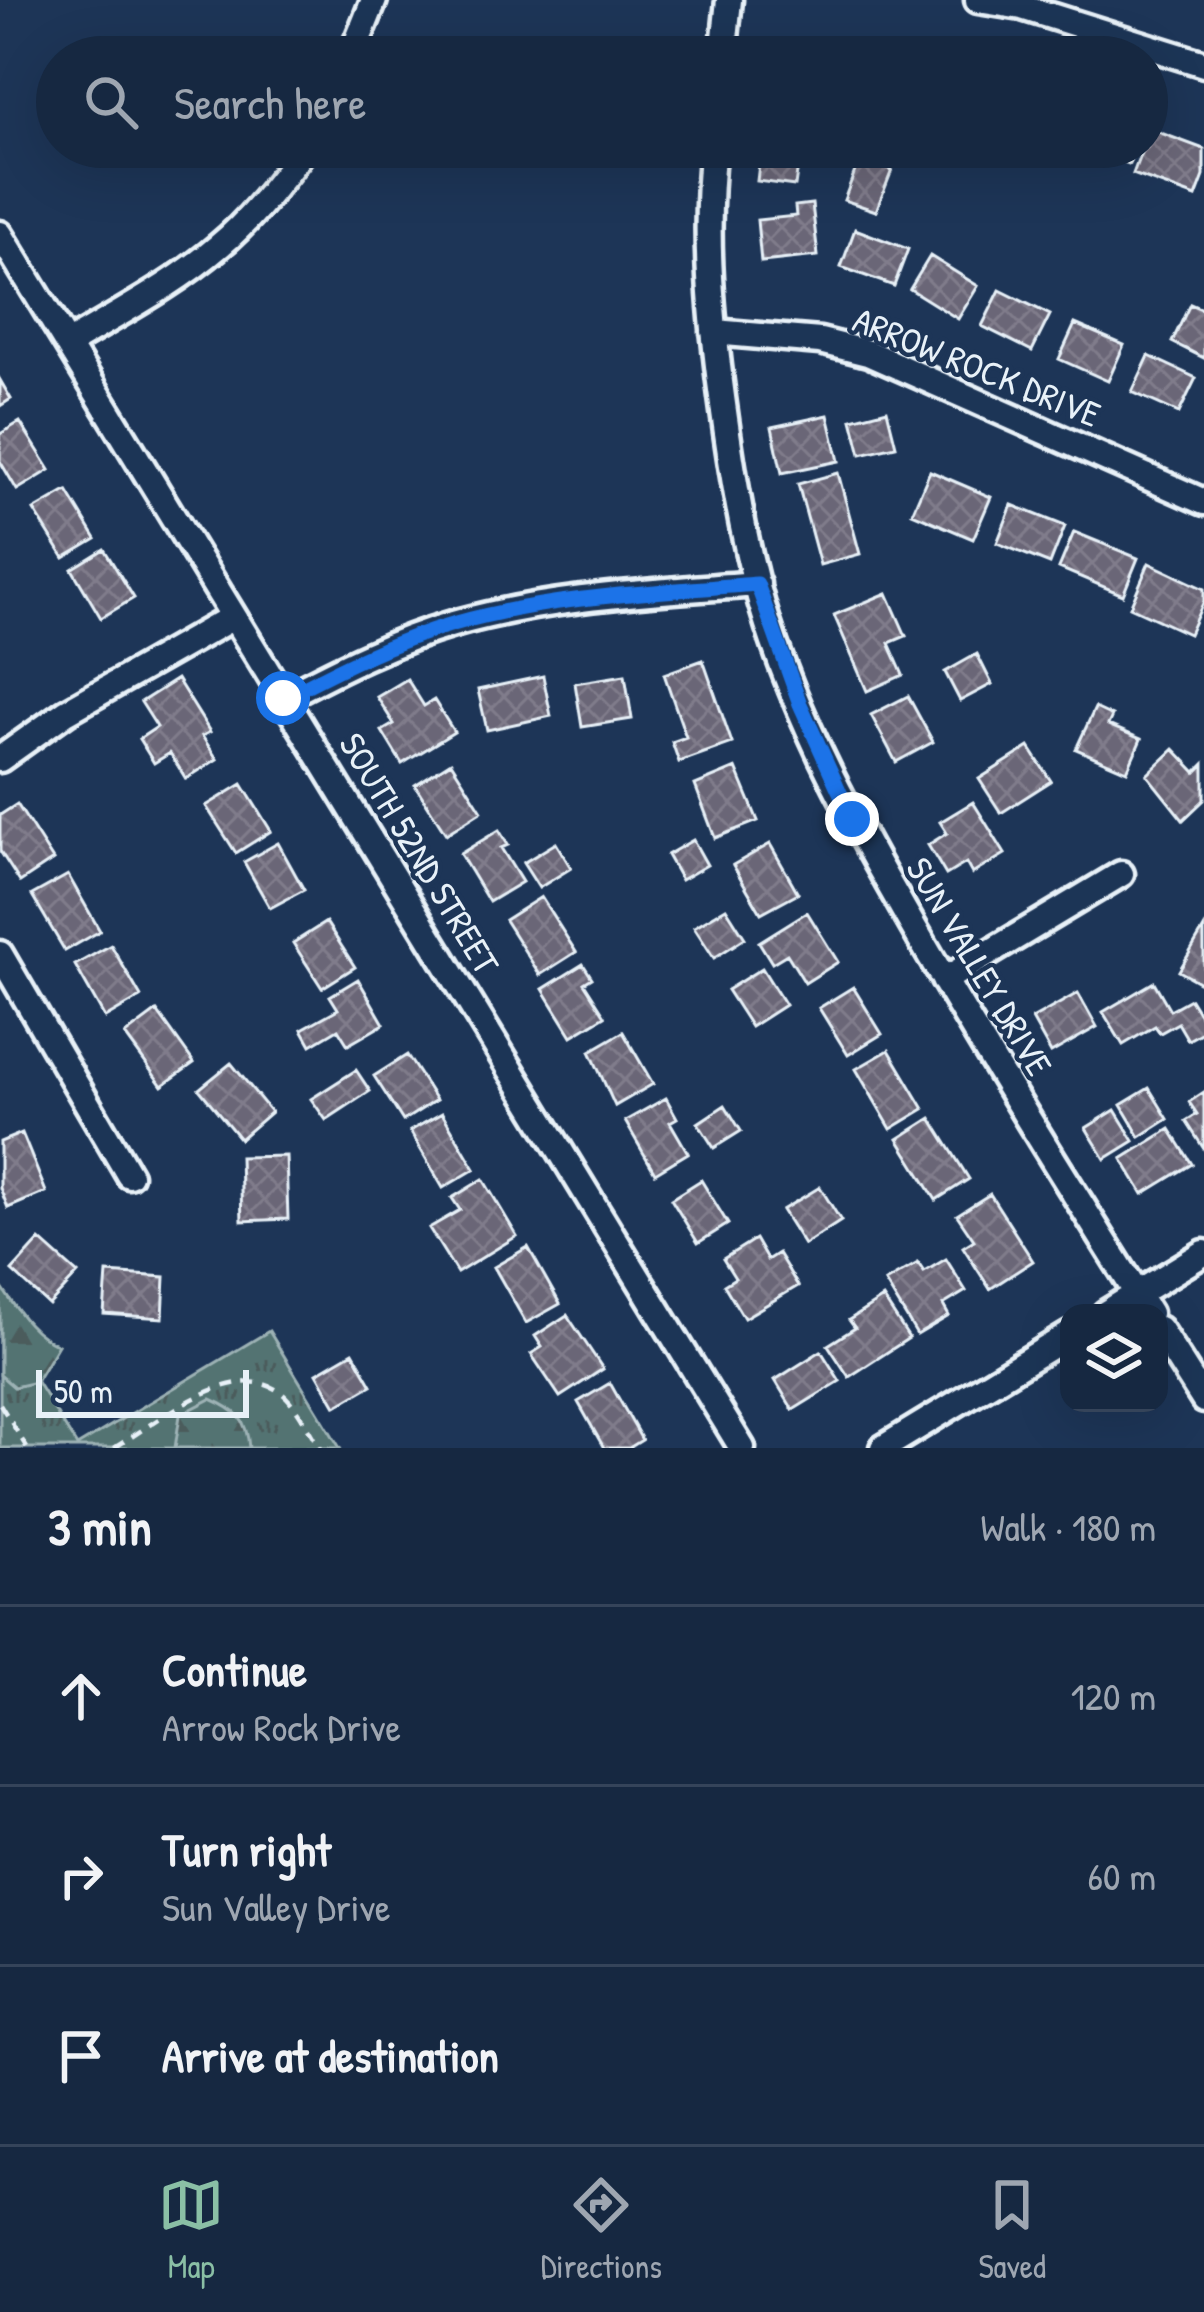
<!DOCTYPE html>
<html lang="en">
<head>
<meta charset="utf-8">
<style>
  body { margin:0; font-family:"Patrick Hand",sans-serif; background:#23344c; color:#f1f3f6 }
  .controls { position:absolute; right:36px; bottom:36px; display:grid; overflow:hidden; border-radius:24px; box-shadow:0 12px 48px #0002 }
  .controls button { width:108px; height:108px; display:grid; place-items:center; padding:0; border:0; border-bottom:3px solid #35445a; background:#162841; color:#f1f3f6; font:60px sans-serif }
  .scale { position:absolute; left:36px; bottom:30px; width:213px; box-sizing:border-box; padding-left:12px; border:6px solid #e8f1f8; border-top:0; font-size:33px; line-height:42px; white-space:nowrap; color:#e8f1f8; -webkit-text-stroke:9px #1d3557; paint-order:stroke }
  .stop { position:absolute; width:36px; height:36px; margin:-27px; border:9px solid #1a73e8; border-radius:50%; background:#fff }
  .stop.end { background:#1a73e8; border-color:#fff; box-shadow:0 3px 12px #0008 }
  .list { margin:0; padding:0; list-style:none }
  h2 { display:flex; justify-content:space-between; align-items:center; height:156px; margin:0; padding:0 48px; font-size:51px }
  h2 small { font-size:39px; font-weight:400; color:#9ea6b1 }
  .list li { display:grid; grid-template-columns:78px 1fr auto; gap:36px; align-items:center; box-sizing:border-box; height:180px; padding:0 48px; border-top:3px solid #35445a }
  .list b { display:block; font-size:45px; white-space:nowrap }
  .list p { margin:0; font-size:39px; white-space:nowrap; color:#9ea6b1 }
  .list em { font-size:39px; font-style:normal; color:#9ea6b1 }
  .icon { flex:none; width:66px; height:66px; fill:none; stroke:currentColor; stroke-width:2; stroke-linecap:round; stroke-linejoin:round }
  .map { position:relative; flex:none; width:1204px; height:1448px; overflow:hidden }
  .search { position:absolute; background:#162841; box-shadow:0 12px 48px #0002; left:36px; right:36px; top:36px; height:132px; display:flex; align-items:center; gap:30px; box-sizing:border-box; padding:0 42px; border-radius:66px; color:#9ea6b1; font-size:45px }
  .sheet { height:696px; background:#162841 }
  nav { display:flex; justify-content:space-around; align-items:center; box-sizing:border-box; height:168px; border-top:3px solid #35445a; background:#162841; font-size:33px; color:#9ea6b1 }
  nav a { display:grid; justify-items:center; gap:6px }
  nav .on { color:#8abfa5 }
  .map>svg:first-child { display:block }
  .grass { fill:url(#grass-tufts); stroke:#9db2b5; stroke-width:3 }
  .forest { fill:url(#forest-firs); stroke:#9db2b5; stroke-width:3 }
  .building { fill:url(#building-cross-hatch); stroke:#e8f1f8; stroke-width:3 }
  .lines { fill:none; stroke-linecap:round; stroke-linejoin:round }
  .street-casing { stroke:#e8f1f8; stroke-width:33 }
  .path { stroke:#e8f1f8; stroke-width:4.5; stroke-dasharray:12 9; stroke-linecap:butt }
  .street { stroke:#1d3557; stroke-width:24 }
  .route { stroke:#1a73e8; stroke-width:15 }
  .labels { text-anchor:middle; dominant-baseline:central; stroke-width:9; stroke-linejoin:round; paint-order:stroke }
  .street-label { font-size:36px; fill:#e8f1f8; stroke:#1d3557 }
</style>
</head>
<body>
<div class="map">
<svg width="1204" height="1448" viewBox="0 0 1204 1448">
  <defs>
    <pattern id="grass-tufts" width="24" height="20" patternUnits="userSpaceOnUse" patternTransform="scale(3)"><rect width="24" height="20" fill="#527372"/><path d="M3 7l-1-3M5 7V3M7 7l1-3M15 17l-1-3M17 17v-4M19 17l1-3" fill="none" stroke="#4b5b5c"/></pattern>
    <pattern id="forest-firs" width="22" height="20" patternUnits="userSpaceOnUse" patternTransform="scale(3)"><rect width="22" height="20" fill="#527372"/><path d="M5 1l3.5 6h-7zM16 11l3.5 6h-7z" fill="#4b5b5c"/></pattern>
    <pattern id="building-cross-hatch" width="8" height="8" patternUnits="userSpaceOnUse" patternTransform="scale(3)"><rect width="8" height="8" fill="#6b6677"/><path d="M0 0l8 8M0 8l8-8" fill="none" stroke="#807c8b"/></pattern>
  </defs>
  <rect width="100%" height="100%" fill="#1d3557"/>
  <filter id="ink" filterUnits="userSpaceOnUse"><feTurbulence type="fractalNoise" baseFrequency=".00833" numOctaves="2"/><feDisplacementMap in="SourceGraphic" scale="24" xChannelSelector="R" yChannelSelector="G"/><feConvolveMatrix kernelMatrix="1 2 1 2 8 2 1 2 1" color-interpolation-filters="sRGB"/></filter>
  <g filter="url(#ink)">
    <path class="grass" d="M0,1323L77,1446L269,1331L340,1448H0Z"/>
    <path class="forest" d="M0,1285C17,1309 30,1333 58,1345L36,1382L14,1387L0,1375Z
      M211,1399C237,1410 247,1419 249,1448H175L180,1415Z"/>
    <path class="building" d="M769,45L827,51L826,57H768Z
      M1150,129L1204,149V176L1196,197L1133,174L1143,147H1147Z
      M761,147L800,152L795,186L757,181Z
      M1085,147H1135L1129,164Z
      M860,158L892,170L876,211L844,200Z
      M812,204L818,256L761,262L757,220L796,216L795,206Z
      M855,229L908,249L894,286L841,267Z
      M930,256L978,286L958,319L910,289Z
      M1000,290L1050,315L1032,351L982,326Z
      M1190,304L1204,310V358L1172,342Z
      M1075,324L1124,345L1108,381L1059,359Z
      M1149,356L1196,378L1179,413L1132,392Z
      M0,380L11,399L0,406Z
      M887,410L896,446L861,454L852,419Z
      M828,415L839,461L782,473L772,427Z
      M20,422L50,470L17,490L0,461V434Z
      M930,471L991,497L973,539L912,513Z
      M838,473L860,554L820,565L798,484Z
      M67,491L96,539L64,558L34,510Z
      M1012,505L1065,526L1050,564L997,543Z
      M1074,532L1138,558L1123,595L1059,568Z
      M104,549L134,598L101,618L72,569Z
      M1149,563L1204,589V601L1189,634L1130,607Z
      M887,593L906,636L889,643L903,675L867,691L834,615Z
      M977,654L992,684L960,701L945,672Z
      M703,660L732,743L679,762L672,742L686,737L664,674Z
      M625,675L632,719L582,727L575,683Z
      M543,676L551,716L487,730L478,690Z
      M177,679L210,732L202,736L217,759L186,779L170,753L154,763L139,739L157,727L141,702Z
      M407,679L424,706L434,700L454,732L402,764L382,731L394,724L377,697Z
      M908,696L933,742L896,762L871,715Z
      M1095,708L1112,716L1108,725L1141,739L1127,771L1076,749Z
      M1029,747L1051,781L1001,813L979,779Z
      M1174,749L1196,772L1204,764V800L1183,820L1147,775Z
      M451,762L482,811L446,834L415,785Z
      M736,768L758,821L715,838L695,785Z
      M242,784L271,831L236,853L206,806Z
      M973,802L1005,854L972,874L966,863L946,875L928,845L947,833L940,822Z
      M17,804L53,860L20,882L0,851V815Z
      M499,830L508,845L501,848L522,882L489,902L460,854Z
      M693,840L707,865L681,880L667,855Z
      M278,843L304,890L270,908L244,862Z
      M556,843L571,868L539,888L523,863Z
      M770,844L798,893L761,913L733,865Z
      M68,875L100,931L65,951L32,895Z
      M541,897L576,952L540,975L505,920Z
      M726,908L745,938L714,958L694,927Z
      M807,912L838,962L805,983L787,954L772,963L759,942Z
      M326,922L355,967L322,988L293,943Z
      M1204,928V985L1179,971Z
      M111,945L141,997L105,1018L75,965Z
      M583,964L592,978L584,983L605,1016L572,1036L543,989Z
      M762,968L785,1005L751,1027L727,990Z
      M358,979L384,1024L348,1045L338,1029L311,1045L302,1029L338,1009L330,996Z
      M1154,982L1170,1010L1190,999L1204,1022V1031L1188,1040L1178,1023L1160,1033L1155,1026L1123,1045L1103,1012Z
      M853,987L882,1034L848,1055L819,1008Z
      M1078,993L1097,1027L1051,1053L1032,1019Z
      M157,1011L194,1063L162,1086L125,1035Z
      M623,1032L653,1084L615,1106L590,1051Z
      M889,1050L924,1109L891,1129L856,1069Z
      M407,1055L436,1100L403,1121L374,1076Z
      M231,1063L271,1112L240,1139L199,1089Z
      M356,1070L370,1091L326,1120L311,1099Z
      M1149,1088L1168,1119L1140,1137L1121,1105Z
      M1204,1092V1149L1186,1121L1197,1114L1189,1102Z
      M666,1098L677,1118L670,1122L688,1153L655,1173L625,1121Z
      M725,1105L741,1131L714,1148L698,1123Z
      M1115,1110L1134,1141L1105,1159L1086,1128Z
      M442,1113L475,1169L443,1188L410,1131Z
      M931,1118L969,1179L936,1200L898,1139Z
      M1170,1129L1192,1164L1143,1194L1122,1159Z
      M22,1133L46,1192L8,1208L0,1188V1142Z
      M286,1156L288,1219L242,1221L240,1157Z
      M483,1179L517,1236L457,1273L429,1228L460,1210L452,1198Z
      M701,1180L728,1224L698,1243L671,1199Z
      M820,1187L841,1221L804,1245L782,1210Z
      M990,1194L1033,1261L990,1289L963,1247L974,1240L957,1215Z
      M755,1239L767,1260L778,1253L798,1286L744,1318L724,1285L735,1278L723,1259Z
      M40,1240L78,1274L49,1305L12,1271Z
      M528,1247L560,1304L526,1323L494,1267Z
      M946,1259L966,1291L943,1305L949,1316L917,1335L885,1282L918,1263L924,1272Z
      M107,1273L165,1277L163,1318L104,1314Z
      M883,1298L909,1338L849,1377L828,1345L855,1328L849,1320Z
      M567,1315L603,1369L560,1397L531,1354L542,1347L535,1336Z
      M821,1351L840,1381L793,1410L775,1380Z
      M353,1352L372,1385L336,1406L317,1373Z
      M610,1383L642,1440L629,1448H604L578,1402Z"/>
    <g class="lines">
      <defs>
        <path id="street" d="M978,0L1022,7L1204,64
          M351,57L374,0
          M723,57L729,0
          M713,147C704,226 710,303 720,382C730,458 741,532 762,605C796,721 857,829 917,933C991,1061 1070,1187 1149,1313
          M0,234L742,1448
          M714,332L820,341L868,353L1204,502
          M68,344C119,313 174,285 219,246C253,218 279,182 306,147
          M283,698C338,669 393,641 453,624C551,596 656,592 757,584
          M0,759L66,712L233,617
          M0,954L129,1175
          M944,980L1121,874
          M1106,1313L1204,1253
          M1159,1329L1204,1400
          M883,1448L1069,1335"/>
      </defs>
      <use href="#street" class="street-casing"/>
      <path class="path" d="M0,1404L27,1448
        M114,1448C158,1422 243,1349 289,1400C301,1414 310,1433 320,1448"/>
      <use href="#street" class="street"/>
    </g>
  </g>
  <g class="lines" filter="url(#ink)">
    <path class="route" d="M283,698C338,669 393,641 453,624C551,596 656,592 757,584L800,704L852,819"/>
  </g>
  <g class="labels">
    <g class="street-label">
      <text transform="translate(977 366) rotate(22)">ARROW ROCK DRIVE</text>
      <text transform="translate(420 853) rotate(59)">SOUTH 52ND STREET</text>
      <text transform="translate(980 966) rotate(59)">SUN VALLEY DRIVE</text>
    </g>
  </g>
</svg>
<div class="controls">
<button><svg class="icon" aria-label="layers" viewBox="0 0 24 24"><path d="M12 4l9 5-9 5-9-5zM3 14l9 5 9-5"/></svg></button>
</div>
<div class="scale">50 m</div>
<div class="stop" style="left:283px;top:698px"></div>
<div class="stop end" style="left:852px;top:819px"></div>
<div class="search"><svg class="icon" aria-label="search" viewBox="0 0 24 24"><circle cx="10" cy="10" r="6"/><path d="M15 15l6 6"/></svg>Search here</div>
</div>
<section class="sheet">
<h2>3 min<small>Walk · 180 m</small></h2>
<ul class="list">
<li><svg class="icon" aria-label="ahead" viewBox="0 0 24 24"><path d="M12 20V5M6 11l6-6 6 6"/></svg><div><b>Continue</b><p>Arrow Rock Drive</p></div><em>120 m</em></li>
<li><svg class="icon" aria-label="right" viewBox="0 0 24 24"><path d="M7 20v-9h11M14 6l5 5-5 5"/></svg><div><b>Turn right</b><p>Sun Valley Drive</p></div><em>60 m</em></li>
<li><svg class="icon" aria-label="arrive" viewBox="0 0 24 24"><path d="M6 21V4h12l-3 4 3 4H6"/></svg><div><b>Arrive at destination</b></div></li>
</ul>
</section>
<nav>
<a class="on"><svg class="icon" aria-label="map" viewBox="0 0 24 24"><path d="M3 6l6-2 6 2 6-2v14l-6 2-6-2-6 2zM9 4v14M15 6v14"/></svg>Map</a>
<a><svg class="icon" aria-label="directions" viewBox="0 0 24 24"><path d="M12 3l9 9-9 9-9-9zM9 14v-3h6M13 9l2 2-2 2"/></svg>Directions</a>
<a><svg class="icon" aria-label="saved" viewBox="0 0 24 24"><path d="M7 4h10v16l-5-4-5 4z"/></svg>Saved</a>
</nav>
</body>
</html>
